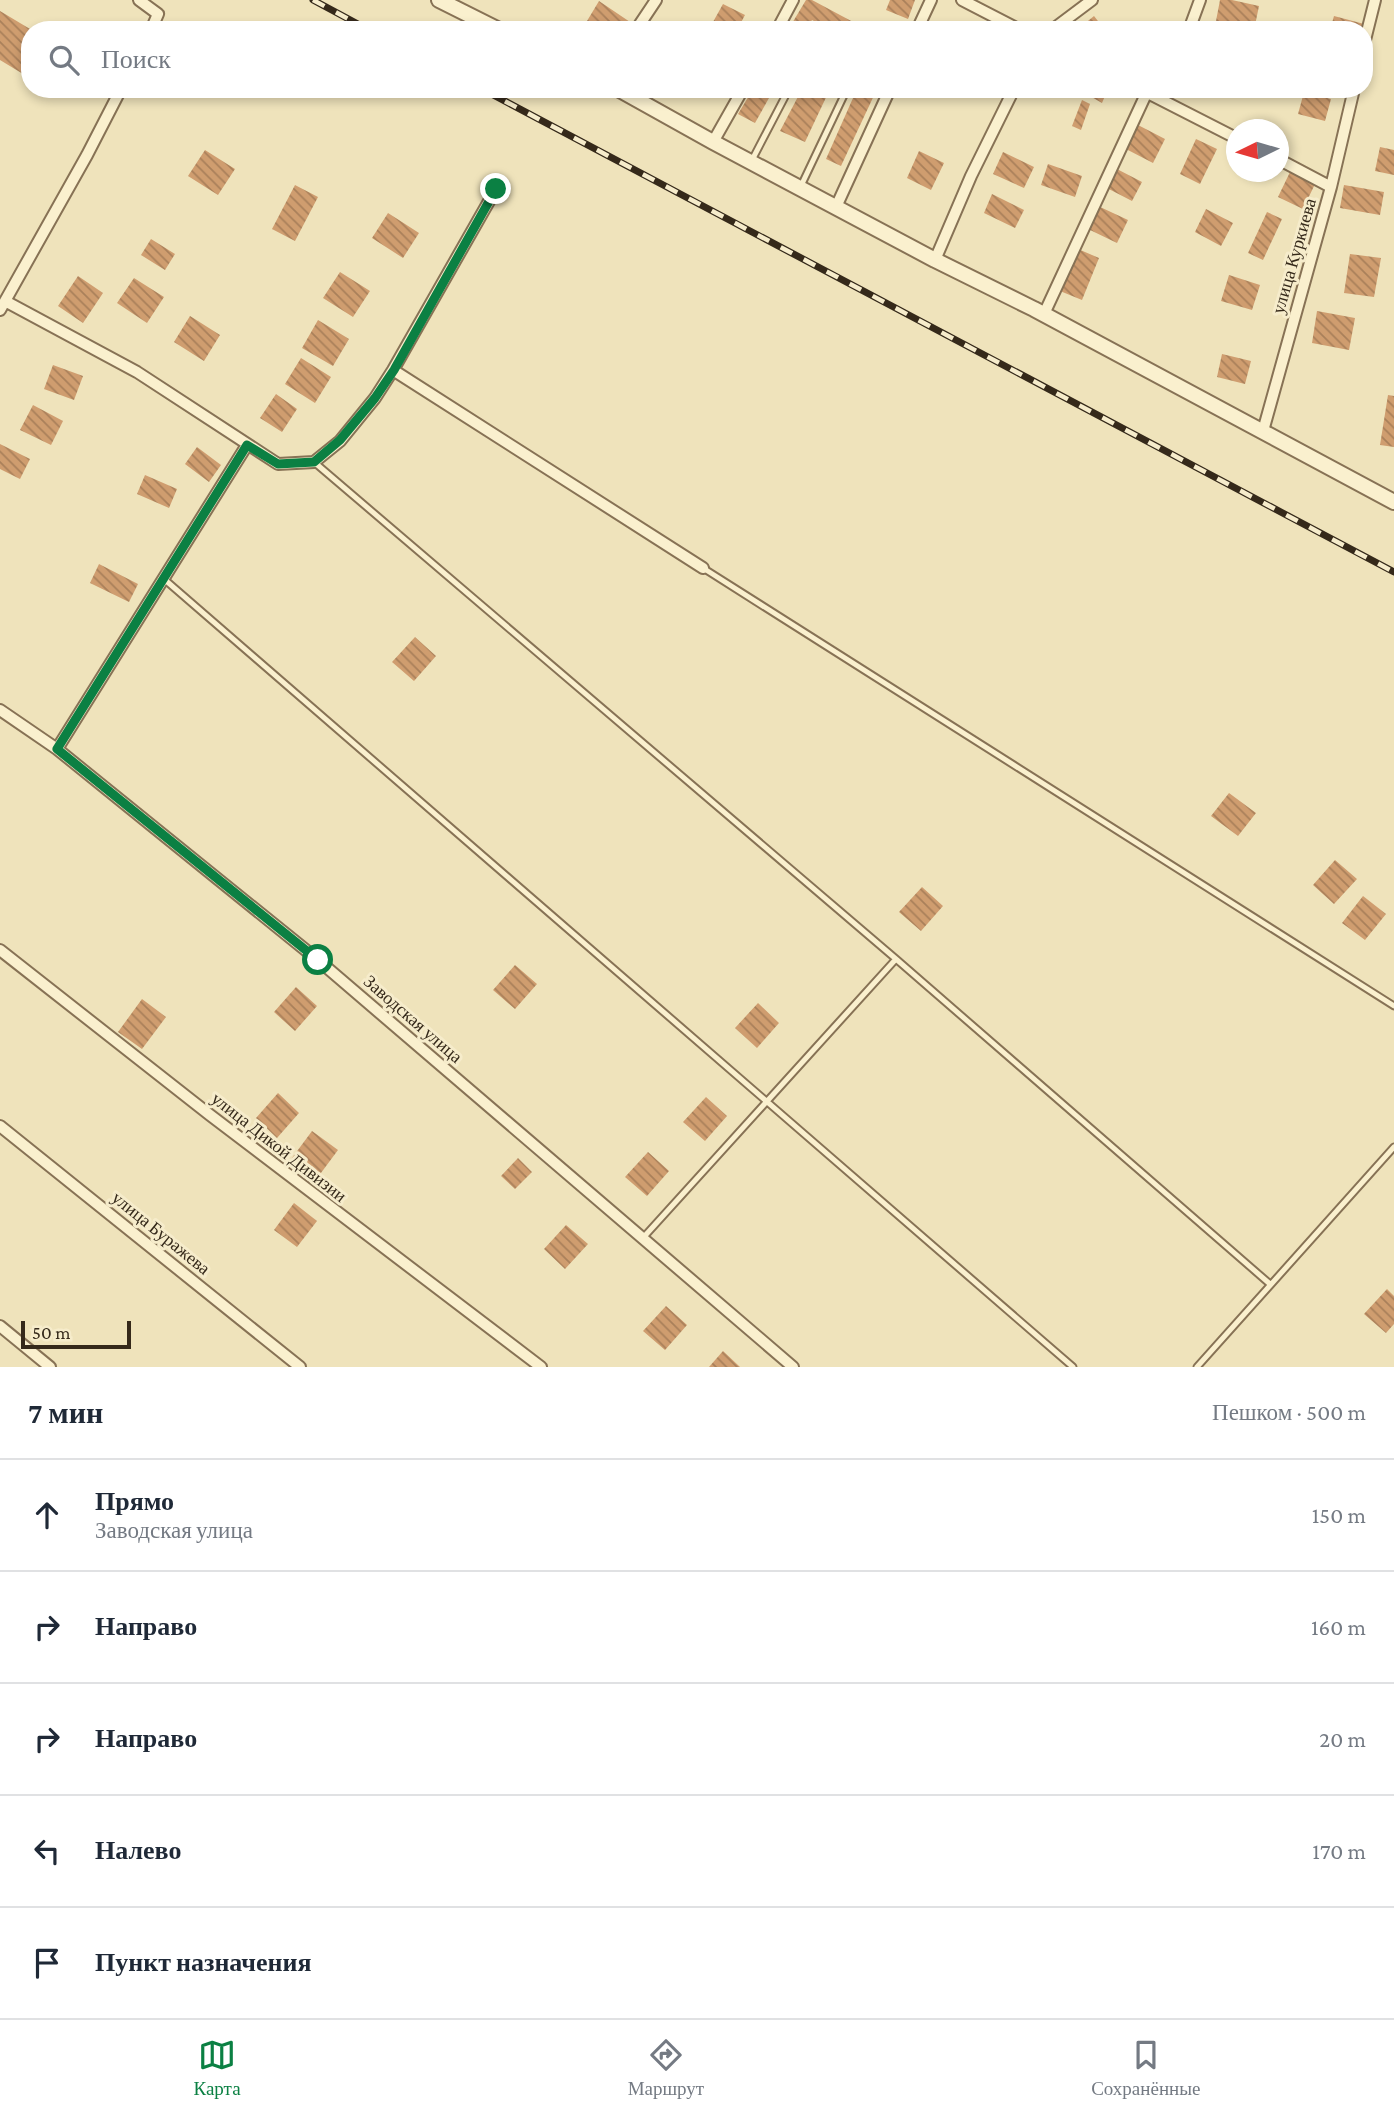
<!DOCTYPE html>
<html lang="ru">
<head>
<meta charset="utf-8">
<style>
  body { margin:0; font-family:"Crimson Pro",serif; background:#f6f6f7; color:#1f2937 }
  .compass { position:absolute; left:1226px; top:119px; width:63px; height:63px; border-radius:50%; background:#fff; box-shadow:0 4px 10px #0003; rotate:265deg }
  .scale { position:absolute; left:21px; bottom:18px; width:110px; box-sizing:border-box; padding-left:7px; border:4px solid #35291a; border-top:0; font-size:19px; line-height:24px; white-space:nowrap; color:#35291a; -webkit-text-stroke:5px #f6eccb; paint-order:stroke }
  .stop { position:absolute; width:21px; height:21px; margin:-16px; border:5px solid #0b8043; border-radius:50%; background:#fff }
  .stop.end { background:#0b8043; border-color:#fff; box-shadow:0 2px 7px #0008 }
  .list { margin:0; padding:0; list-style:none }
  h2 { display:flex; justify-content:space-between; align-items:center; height:91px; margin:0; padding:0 28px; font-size:30px }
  h2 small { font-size:23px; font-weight:400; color:#747a83 }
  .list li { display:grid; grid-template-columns:46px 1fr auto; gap:21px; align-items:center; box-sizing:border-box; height:112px; padding:0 28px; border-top:2px solid #e0e1e3 }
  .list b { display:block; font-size:26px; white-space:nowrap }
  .list p { margin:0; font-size:23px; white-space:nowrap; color:#747a83 }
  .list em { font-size:23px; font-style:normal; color:#747a83 }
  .icon { flex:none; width:38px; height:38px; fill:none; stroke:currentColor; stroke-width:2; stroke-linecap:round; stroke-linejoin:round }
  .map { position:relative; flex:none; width:1394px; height:1367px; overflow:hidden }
  .search { position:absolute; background:#fff; box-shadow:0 4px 10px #0003; left:21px; right:21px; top:21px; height:77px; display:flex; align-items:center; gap:18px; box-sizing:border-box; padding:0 24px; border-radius:28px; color:#747a83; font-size:26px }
  .sheet { height:651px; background:#fff }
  nav { display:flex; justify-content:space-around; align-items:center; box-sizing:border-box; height:98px; border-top:2px solid #e0e1e3; background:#fff; font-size:19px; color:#747a83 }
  nav a { display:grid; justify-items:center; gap:4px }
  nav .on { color:#0b8043 }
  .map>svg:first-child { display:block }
  .building { fill:url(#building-back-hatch) }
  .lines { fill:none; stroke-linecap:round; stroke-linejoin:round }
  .service-casing { stroke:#877255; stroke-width:9 }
  .minor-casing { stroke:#877255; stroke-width:14 }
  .tertiary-casing { stroke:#877255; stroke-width:18 }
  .service { stroke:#faf0ce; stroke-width:5 }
  .minor { stroke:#faf0ce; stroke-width:10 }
  .tertiary { stroke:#faf0ce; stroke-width:14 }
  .rail-casing { stroke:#35291a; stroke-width:7 }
  .rail { stroke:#f6eccb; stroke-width:4.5; stroke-dasharray:13; stroke-linecap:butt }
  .route { stroke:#0b8043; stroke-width:9 }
  .labels { text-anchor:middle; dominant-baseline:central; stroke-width:6; stroke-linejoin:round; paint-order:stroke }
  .street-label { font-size:18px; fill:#35291a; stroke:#f6eccb }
</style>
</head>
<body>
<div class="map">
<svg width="1394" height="1367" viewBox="0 0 1394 1367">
  <defs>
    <pattern id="building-back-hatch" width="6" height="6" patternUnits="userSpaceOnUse" patternTransform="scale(1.75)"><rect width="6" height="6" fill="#cf9d6f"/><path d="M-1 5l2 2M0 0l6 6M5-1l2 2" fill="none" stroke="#a9805a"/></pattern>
  </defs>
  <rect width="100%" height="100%" fill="#efe3bb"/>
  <path class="building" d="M806,0H812L868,30H831L812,20L806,30H788Z
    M890,0H915L908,19L886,10Z
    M1220,0H1232L1259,6L1254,30L1216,21Z
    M599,1L630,22L625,30H601L587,21Z
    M723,4L745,15L737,30H726L713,22Z
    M0,11L30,29V73L28,77L0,60Z
    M1094,16L1105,30H1077Z
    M1334,16L1364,24L1363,30H1330Z
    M753,89H774L755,123L738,114Z
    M802,89H830L805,142L780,131Z
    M857,89H877L841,166L826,159Z
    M1090,89H1108L1102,103L1088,95Z
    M1205,89H1228L1225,97Z
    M1304,92L1331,99L1325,121L1298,114Z
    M1082,100L1090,104L1081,130L1072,126Z
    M1138,125L1165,139L1153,163L1126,149Z
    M1196,139L1217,149L1200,184L1180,174Z
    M1380,147L1394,150V175L1375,171Z
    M205,150L235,169L218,195L188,176Z
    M919,151L944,163L931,190L907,178Z
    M1003,152L1034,167L1024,188L993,174Z
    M1048,164L1082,176L1075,197L1041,185Z
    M1115,168L1142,182L1132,201L1105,187Z
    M1290,172L1315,184L1303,209L1278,197Z
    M295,185L318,197L295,241L272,229Z
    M1344,185L1384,192L1380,215L1340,208Z
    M992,194L1024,210L1015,228L984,213Z
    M1098,206L1128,220L1117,243L1088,229Z
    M1206,209L1233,223L1221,246L1195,232Z
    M1267,212L1282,219L1263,260L1248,253Z
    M388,213L419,233L403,258L372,238Z
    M151,239L175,254L165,270L141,255Z
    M1078,249L1099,258L1082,300L1060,291Z
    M1350,254L1381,258L1374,297L1344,293Z
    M340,272L370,291L353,317L323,298Z
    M1229,275L1260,285L1252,310L1221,301Z
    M78,276L103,293L83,323L58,306Z
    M134,278L164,297L147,323L117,303Z
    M1317,311L1355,318L1349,350L1312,343Z
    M190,316L220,335L204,361L174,342Z
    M318,320L349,339L333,366L302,348Z
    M1222,354L1251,361L1245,384L1217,377Z
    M301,358L331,377L315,403L285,384Z
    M53,365L83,376L74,400L44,389Z
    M276,394L297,409L282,432L260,418Z
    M1388,395L1394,396V447L1380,445Z
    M33,405L63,421L51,445L20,430Z
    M0,444L30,459L20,479L0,469Z
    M197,447L221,465L209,482L185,464Z
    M145,475L177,489L169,508L137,494Z
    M99,564L138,584L129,602L90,583Z
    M415,637L436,656L414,681L392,662Z
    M1229,793L1256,813L1238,836L1211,816Z
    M1335,860L1357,879L1334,904L1313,885Z
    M922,887L943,906L921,931L899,912Z
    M1363,896L1386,914L1365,940L1342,923Z
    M515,965L537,984L515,1009L493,990Z
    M296,987L317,1006L295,1031L274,1012Z
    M142,999L166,1017L142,1049L118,1032Z
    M758,1003L779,1023L757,1048L735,1028Z
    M278,1093L299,1113L277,1138L256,1118Z
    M706,1097L727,1116L705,1141L683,1122Z
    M312,1131L338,1150L315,1181L289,1162Z
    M648,1152L669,1171L647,1196L625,1177Z
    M518,1158L532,1172L515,1189L501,1176Z
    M294,1203L317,1221L297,1247L274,1230Z
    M566,1225L588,1244L565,1269L544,1249Z
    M1387,1289L1394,1296V1324L1386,1333L1364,1314Z
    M666,1306L687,1325L665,1350L643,1331Z
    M723,1351L740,1367H709Z"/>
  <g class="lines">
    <defs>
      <path id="service" d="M751,162L789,89
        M800,188L847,89
        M314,462L896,959L1270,1284
        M703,568L1394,1006
        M164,579L1073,1367
        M642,1239L896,959
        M1197,1367L1394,1147"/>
      <path id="minor" d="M139,0L158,14L151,30
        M962,0L1020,30
        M636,30L656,0
        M777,30L793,0
        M917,30L931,0
        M1052,30L1092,0
        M1189,30L1200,0
        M1364,44L1375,0
        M1142,90L1236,138
        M713,142L743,89
        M1278,159L1331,187
        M836,207L890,89
        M935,260L971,176L1014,89
        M5,301L137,372L278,464L314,462L340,441L375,398L393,370L496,189
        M0,310L87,155L121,89
        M1044,314L1147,92
        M393,370L703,568
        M1263,431L1331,187L1354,89
        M0,710L57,749L318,960L793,1367
        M57,749L247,445
        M0,950L210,1115L541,1367
        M0,1126L300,1367
        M0,1326L50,1367"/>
      <path id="tertiary" d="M439,0L499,30
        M618,89L713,142L935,260L1034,309L1394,502"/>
    </defs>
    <use href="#service" class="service-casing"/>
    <use href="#minor" class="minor-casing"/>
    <use href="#tertiary" class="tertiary-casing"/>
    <use href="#service" class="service"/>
    <use href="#minor" class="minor"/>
    <use href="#tertiary" class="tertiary"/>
    <defs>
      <path id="rail" d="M313,0L369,30
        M482,89L1394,572"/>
    </defs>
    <use href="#rail" class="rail-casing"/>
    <use href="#rail" class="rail"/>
  </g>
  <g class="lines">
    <path class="route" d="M318,960L57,749L247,445L278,464L314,462L340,440L375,398L394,370L496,189"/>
  </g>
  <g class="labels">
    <g class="street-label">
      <text transform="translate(1294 256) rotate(-74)">улица Куркиева</text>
      <text transform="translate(413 1019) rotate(41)">Заводская улица</text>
      <text transform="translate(279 1147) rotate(38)">улица Дикой Дивизии</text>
      <text transform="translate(161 1233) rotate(39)">улица Буражева</text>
    </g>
  </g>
</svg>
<svg class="compass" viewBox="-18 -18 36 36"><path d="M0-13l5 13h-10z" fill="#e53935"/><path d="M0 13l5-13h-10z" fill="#747a83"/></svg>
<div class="scale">50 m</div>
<div class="stop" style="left:318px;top:960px"></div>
<div class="stop end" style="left:496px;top:189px"></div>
<div class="search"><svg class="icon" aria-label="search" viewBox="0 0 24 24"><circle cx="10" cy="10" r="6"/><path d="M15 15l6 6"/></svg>Поиск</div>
</div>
<section class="sheet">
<h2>7 мин<small>Пешком · 500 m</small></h2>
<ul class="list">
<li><svg class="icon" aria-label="ahead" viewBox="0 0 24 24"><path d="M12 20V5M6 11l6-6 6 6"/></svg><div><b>Прямо</b><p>Заводская улица</p></div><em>150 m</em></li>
<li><svg class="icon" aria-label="right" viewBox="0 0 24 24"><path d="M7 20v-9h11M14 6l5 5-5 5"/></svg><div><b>Направо</b></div><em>160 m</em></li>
<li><svg class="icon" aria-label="right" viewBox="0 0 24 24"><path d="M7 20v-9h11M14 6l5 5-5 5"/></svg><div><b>Направо</b></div><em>20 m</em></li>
<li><svg class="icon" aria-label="left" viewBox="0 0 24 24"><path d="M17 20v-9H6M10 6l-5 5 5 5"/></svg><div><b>Налево</b></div><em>170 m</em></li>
<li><svg class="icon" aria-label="arrive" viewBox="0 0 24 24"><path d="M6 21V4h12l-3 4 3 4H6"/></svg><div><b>Пункт назначения</b></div></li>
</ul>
</section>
<nav>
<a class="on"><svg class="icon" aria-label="map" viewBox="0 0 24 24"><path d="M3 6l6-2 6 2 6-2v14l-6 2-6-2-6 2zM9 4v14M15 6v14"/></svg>Карта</a>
<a><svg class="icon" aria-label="directions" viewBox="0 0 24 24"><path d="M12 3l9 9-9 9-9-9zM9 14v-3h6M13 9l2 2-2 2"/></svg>Маршрут</a>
<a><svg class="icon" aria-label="saved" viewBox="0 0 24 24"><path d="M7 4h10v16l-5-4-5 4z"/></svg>Сохранённые</a>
</nav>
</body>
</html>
